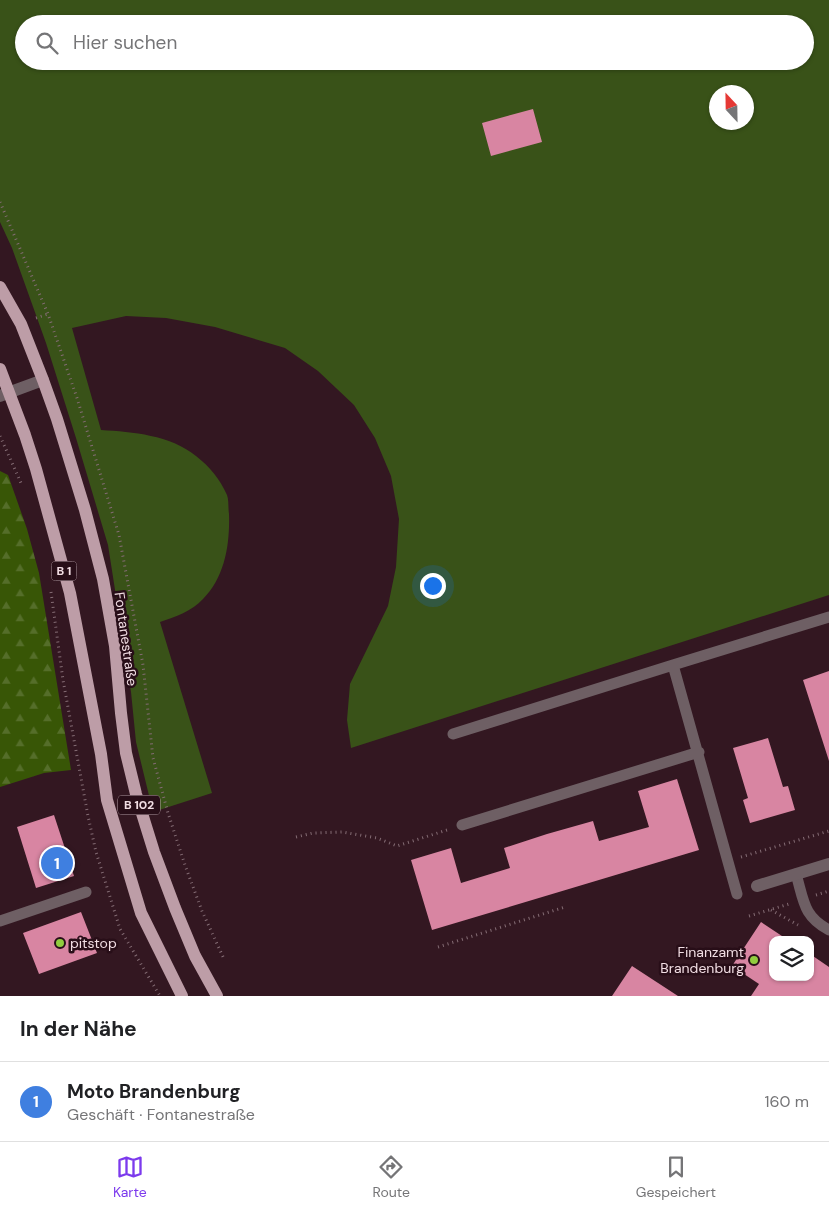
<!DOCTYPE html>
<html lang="de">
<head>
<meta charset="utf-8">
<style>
  body { margin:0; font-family:"DM Sans",sans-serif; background:#f6f6f6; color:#202124 }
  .controls { position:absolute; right:15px; bottom:15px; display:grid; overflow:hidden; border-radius:10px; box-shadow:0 1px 4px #0004 }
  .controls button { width:45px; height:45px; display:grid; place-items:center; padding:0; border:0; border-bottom:1px solid #e0e0e0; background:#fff; color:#202124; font:25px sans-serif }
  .compass { position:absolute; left:709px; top:85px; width:45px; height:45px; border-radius:50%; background:#fff; box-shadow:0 1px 4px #0004; rotate:338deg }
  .you { position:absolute; left:432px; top:585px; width:18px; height:18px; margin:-12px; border:4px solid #fff; border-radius:50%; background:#1a73e8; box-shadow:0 0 0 8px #1a73e833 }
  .badge { display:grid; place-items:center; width:32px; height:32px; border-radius:50%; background:#7c3aed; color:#fff; font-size:16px; font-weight:700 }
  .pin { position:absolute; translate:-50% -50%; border:2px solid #fff; box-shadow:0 1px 5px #0006 }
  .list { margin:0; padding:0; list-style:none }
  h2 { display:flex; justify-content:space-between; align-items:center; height:65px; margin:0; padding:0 20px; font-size:21px }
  h2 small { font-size:16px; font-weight:400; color:#757577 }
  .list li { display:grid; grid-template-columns:32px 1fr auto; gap:15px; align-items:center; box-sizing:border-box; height:80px; padding:0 20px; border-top:1px solid #e0e0e0 }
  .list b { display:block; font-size:19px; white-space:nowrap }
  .list p { margin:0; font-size:16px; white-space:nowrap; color:#757577 }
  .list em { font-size:16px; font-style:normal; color:#757577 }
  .icon { flex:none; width:28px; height:28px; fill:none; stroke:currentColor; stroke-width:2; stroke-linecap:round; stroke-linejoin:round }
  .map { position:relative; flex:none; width:829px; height:996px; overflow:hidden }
  .search { position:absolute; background:#fff; box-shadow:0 1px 4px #0004; left:15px; right:15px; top:15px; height:55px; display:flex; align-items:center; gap:12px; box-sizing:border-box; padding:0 18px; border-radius:28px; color:#757577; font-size:19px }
  .sheet { height:145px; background:#fff }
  nav { display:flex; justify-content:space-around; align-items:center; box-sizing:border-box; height:70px; border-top:1px solid #e0e0e0; background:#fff; font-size:14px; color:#757577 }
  nav a { display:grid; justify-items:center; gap:2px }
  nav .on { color:#7c3aed }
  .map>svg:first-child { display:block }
  .grass { fill:#395218; fill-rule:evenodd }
  .forest { fill:url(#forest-firs) }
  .building { fill:#d885a2 }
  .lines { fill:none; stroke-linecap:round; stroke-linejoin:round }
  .path { stroke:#846c74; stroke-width:3; stroke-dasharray:1 4; stroke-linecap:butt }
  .service { stroke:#6e5f64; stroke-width:11 }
  .tertiary { stroke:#6e5f64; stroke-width:12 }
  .primary { stroke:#bd9da7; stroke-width:12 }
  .poi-dot { fill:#91cd3f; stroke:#280e18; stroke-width:2 }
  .labels { text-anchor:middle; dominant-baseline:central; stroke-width:5; stroke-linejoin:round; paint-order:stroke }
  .shield { fill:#280e18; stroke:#b59fa6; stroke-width:1 }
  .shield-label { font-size:12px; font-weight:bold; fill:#f1dde3 }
  .street-label { font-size:14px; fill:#f1dde3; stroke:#280e18 }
  .poi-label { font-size:14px; fill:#f1dde3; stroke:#280e18; text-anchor:start }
</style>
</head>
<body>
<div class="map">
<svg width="829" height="996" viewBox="0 0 829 996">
  <defs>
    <pattern id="forest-firs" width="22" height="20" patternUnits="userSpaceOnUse" patternTransform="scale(1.25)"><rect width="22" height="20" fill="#385606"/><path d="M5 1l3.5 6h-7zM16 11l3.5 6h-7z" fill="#556e2a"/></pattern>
  </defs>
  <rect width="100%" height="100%" fill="#331721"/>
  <path class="grass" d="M0,0H829V595L351,748L347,720L350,684L388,606L396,567L399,519L391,476L375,438L354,405L318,371L285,348L215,327L166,318L126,316L72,328L101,430C133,432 170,435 196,456C209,466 220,479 227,495C229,500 228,508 229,514C230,544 225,577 203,599C192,611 175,617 160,622L212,793L153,812L136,742L131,692L108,545L76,438L46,343L12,248L0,222ZM24,24H805V61H24ZM716,92H746V122H716Z"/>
  <path class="forest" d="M0,471L8,475L27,529L39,573L71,770L44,773L0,787Z"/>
  <path class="building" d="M533,109L542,142L491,156L482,123Z
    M829,671V761L803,680Z
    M768,738L783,787L788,786L795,810L750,823L743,800L748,798L733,748Z
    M677,779L699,850L432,930L411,860L451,848L461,883L510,868L504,848L547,834L593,821L599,841L649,827L638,791Z
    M54,815L74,876L36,888L17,827Z
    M81,912L97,953L39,974L23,933Z
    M761,922L788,940H773V977H810V954L829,967V996H751L759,984L732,966Z
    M632,966L678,996H612Z"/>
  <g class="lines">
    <path class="path" d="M0,202L48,314L77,398L119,535L143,665L153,758L168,813L186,868L202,911L224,959
      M36,318L48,314
      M0,436L21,483
      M51,592L63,680L88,816L96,852L120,929L160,996
      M296,837L313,833L342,832L377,838L397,846L447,830
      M741,857L829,831
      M816,895L829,891
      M771,910L798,925
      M749,916L789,904
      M438,947L565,907"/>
    <path class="service" d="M673,665L829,617
      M453,734L673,665L737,894
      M462,825L699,752
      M796,874C804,901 803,916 829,930
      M0,921L86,892"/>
    <path class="tertiary" d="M0,396L43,380
      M757,886L829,864"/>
    <path class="primary" d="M0,287L21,324L43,380L57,419L85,510L103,579L115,646L121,713L126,753L136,794L154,852L175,908L195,956L217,996
      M0,369L25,435L36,469L70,593L101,754L107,800L141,913L182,996"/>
  </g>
  <g class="poi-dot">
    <circle cx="60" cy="943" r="5"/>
    <circle cx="754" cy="960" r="5"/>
  </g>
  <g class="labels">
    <g class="shield">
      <rect x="51.5" y="561.5" width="25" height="19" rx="4"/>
      <rect x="118" y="795.5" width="42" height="19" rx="4"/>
    </g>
    <g class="shield-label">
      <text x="64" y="571">B 1</text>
      <text x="139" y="805">B 102</text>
    </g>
    <g class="street-label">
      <text transform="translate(126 639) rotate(82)">Fontanestraße</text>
    </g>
    <g class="poi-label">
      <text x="70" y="943">pitstop</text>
      <text x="744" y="952" text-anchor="end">Finanzamt<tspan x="744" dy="16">Brandenburg</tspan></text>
    </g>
  </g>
</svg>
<div class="controls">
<button><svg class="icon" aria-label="layers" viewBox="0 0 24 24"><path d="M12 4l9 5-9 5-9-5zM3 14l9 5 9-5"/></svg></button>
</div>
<svg class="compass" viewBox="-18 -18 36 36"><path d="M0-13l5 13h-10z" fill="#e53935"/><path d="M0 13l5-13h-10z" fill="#757577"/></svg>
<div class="you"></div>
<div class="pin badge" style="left:57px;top:863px;background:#3f7fe0">1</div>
<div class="search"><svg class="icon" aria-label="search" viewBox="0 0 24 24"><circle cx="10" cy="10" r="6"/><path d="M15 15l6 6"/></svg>Hier suchen</div>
</div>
<section class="sheet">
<h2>In der Nähe<small></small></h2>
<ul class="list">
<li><span class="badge" style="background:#3f7fe0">1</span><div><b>Moto Brandenburg</b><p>Geschäft · Fontanestraße</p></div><em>160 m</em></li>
</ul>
</section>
<nav>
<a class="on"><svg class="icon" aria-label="map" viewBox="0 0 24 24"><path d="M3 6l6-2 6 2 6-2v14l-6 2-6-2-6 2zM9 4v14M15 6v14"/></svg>Karte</a>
<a><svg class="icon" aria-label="directions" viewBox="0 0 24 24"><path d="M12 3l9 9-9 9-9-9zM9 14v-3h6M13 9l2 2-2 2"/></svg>Route</a>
<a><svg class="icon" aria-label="saved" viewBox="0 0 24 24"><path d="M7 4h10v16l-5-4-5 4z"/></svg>Gespeichert</a>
</nav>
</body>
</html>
